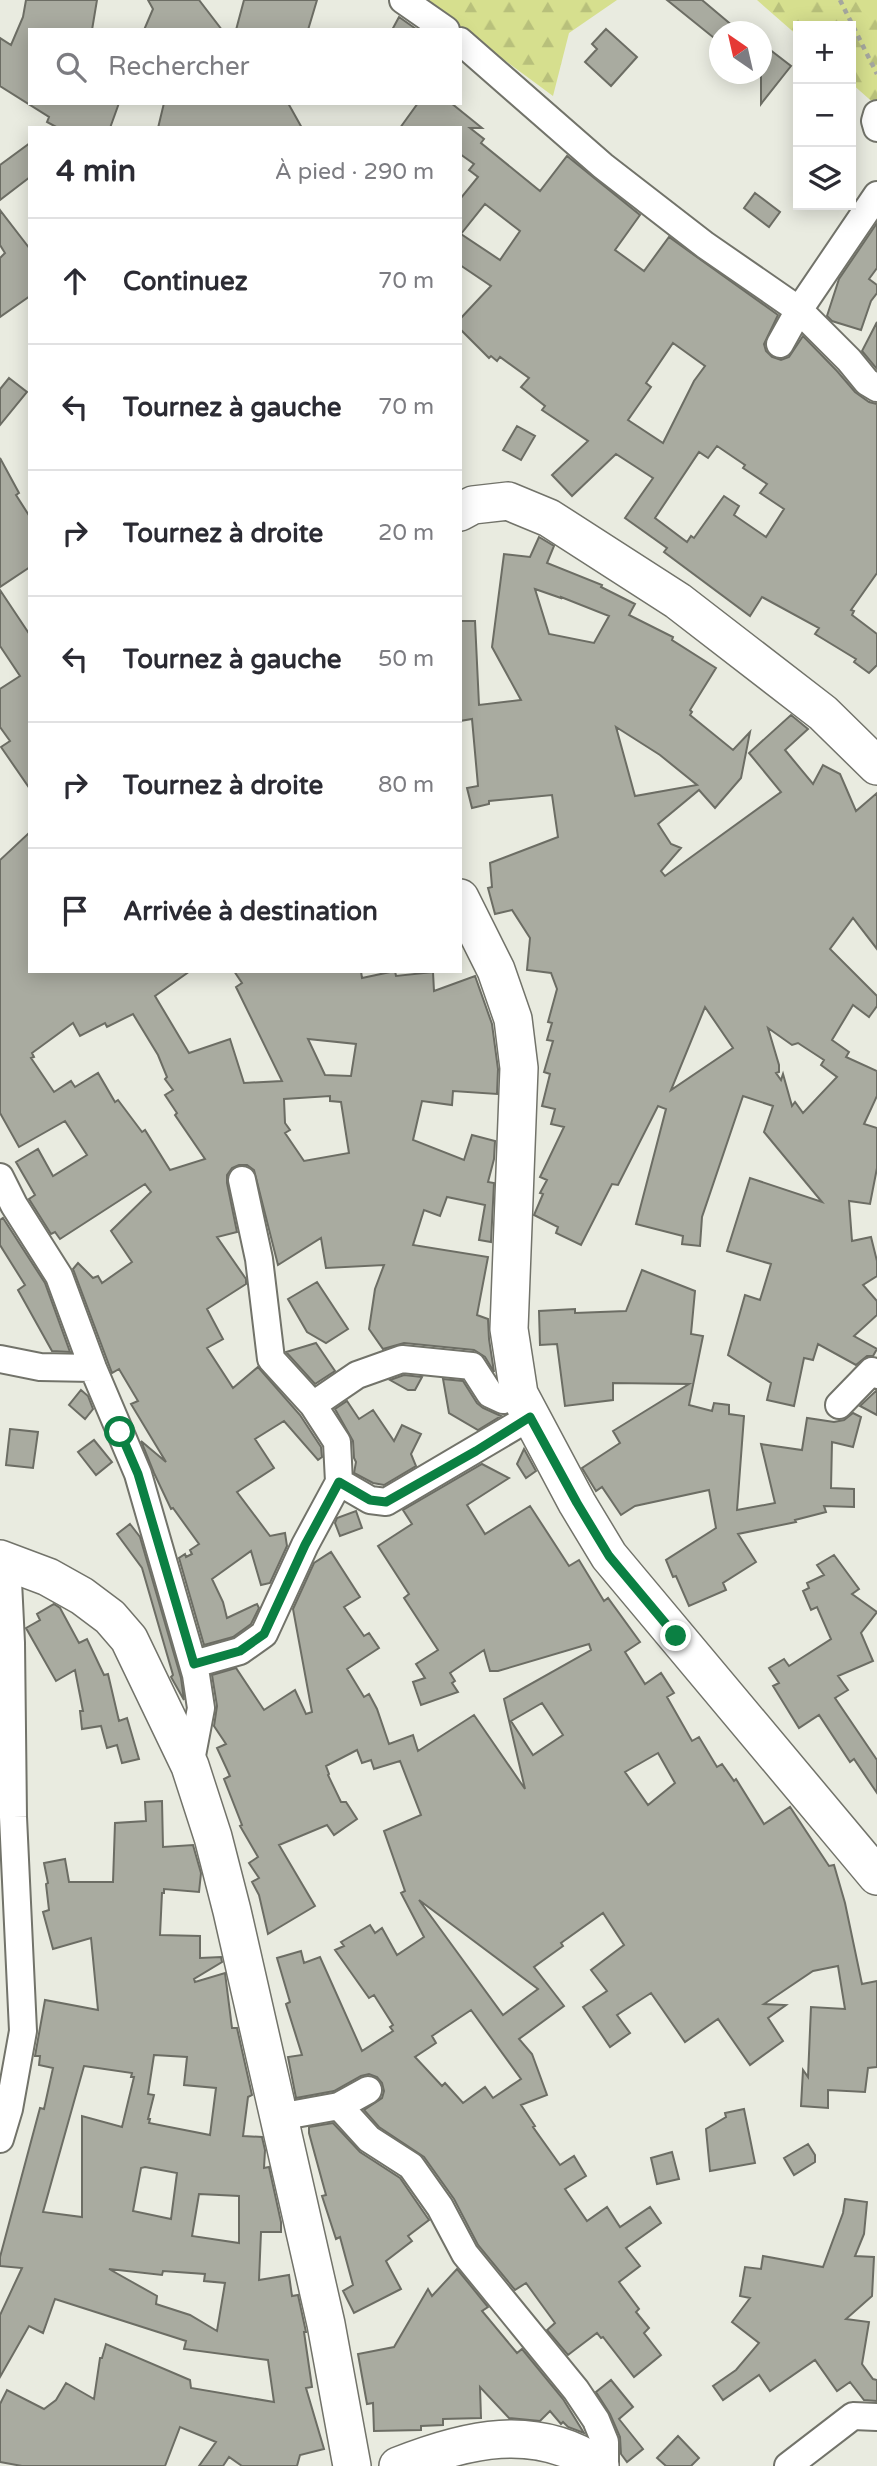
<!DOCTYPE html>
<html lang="fr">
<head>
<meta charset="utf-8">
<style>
  body { margin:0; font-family:"Varela Round",sans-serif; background:#f2f2f3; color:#2b2b33 }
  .controls { position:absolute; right:21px; top:21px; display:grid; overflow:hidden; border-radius:0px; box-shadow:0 4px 18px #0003 }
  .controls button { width:63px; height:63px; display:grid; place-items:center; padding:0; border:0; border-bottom:2px solid #e1e1e2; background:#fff; color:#2b2b33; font:35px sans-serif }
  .compass { position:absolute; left:709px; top:21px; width:63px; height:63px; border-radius:50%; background:#fff; box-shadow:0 4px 18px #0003; rotate:326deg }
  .stop { position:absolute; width:21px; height:21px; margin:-16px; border:5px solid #0b8043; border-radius:50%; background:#fff }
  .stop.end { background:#0b8043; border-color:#fff; box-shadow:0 2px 7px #0008 }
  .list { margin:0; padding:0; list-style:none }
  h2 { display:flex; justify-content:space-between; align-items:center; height:91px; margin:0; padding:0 28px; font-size:30px }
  h2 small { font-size:23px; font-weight:400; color:#7c7c81 }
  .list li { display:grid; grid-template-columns:46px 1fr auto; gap:21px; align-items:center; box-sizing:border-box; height:126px; padding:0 28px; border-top:2px solid #e1e1e2 }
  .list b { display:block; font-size:26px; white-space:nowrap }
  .list em { font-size:23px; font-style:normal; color:#7c7c81 }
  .icon { flex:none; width:38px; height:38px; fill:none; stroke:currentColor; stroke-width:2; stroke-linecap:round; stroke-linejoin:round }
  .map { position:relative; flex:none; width:877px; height:2466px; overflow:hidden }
  .search { position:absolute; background:#fff; box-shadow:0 4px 18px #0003; left:28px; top:28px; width:434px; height:77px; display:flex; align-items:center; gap:18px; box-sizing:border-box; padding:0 24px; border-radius:0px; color:#7c7c81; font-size:26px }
  .panel { position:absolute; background:#fff; box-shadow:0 4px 18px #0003; left:28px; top:126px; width:434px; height:847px; border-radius:0px }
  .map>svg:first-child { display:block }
  .forest { fill:url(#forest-firs) }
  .building { fill:#a9aba0; stroke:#6c6d64; stroke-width:2; fill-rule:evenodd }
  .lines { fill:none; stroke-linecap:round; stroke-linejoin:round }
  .street-casing { stroke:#72736a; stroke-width:30 }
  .secondary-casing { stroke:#72736a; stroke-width:40 }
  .path { stroke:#a5a79e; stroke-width:4.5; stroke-dasharray:5 5; stroke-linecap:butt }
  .street { stroke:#fff; stroke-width:26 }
  .secondary { stroke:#fff; stroke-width:37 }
  .route { stroke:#0b8043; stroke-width:9 }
</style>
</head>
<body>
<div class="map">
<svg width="877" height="2466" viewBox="0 0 877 2466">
  <defs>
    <pattern id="forest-firs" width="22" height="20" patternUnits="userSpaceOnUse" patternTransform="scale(1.75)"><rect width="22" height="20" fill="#d6df8e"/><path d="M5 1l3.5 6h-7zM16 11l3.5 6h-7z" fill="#b8c07b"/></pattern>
  </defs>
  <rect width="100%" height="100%" fill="#e9ebe0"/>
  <path class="forest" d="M423,0H617L569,33L553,96Z
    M757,0H877V106L851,83V26H798V36Z"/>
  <path class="building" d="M26,0H97L92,30H30V103H119L110,128H58L47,122L49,117L0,86V38L11,45L23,17Z
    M148,0H199L222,30H144L153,9Z
    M244,0H317L308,30H236Z
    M667,0H702L740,32H719V42Z
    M399,17L416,29V30H392Z
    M606,29L637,57L611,86L585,62L597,49L592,44Z
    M769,49L791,66L761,104V59Z
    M164,103H288L302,128H158Z
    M418,103H451L482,128H470L484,139L481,143L540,191L567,156L640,215L615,250L644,271L669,237L778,315L764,344L766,351L772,357L781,360L789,357L803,336L837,371L855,392L869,402L877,404V573L851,610L854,611L852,615L877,634V665L869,673L854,662L856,659L815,634L819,628L762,597L750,616L664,552L667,548L625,518L653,478L616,454L572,496L552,475L588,441L542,410L545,406L521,387L529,378L500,357L497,361L491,356L489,358L460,329V319L491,286L460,265V199L478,177L469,170L474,164L460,154V128H400ZM485,204L520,231L500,260L461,234ZM673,343L705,366L694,381L663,443L628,420L651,387L646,383ZM717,446L745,465L743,468L767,484L760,493L784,509L766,537L734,515L739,506L724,496L694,538L691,536L687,542L655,518L699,452L708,458Z
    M30,143V177L0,200V165Z
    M755,193L780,212L769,227L744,208Z
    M0,210L30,249V296L0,317V258L5,253L0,245Z
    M877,223V268L869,279L877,285V293L871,301L861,330L832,321L827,316L839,279Z
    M877,322V369L862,351Z
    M9,378L27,392L0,425V389Z
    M517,426L535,436L521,460L503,450Z
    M0,458L19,493L16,495L30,517V567L0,587Z
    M539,537L554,546L547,563L602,585L601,587L635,604L629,615L673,637L672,640L716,668L690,710L692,712L690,715L733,750L750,732L741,778L715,808L699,790L658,824L671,844L681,848L661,871L665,876L781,792L749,753L791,715L808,729L785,750L813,784L823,765L840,774L856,811L877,793V949L853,918L830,949L877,996V1006L869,1017L853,1005L832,1040L849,1052L846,1057L877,1071V1096L864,1124L877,1128V1168L870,1204L849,1201L852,1241L871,1237L877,1261V1276L863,1285L877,1301V1315L854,1336L877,1349L873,1356H867L856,1365L818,1344L813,1360L804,1358L794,1406L767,1400L771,1383L728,1355L745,1295L760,1300L771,1264L727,1251L750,1178L822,1202L764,1132L773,1106L743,1096L702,1217L700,1246L682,1244L683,1236L636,1224L666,1109L658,1106L618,1185L612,1184L581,1245L556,1233L558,1227L534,1215L543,1194L540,1193L547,1180L540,1177L564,1127L551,1124L555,1109L542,1106L550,1074L544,1072L553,1041L547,1040L552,1023L548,1022L557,989L551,973L527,970L530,938L512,910L495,914L488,888L492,887L490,863L558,837L552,795L489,801V804L472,808L467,788L478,786L472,719L460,721V621H475L479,705L521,700L492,647L504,554L530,557ZM535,589L561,598V597L609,616L594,643L549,634ZM616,727L660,755L697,785L635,796ZM705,1007L733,1048L671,1090ZM768,1028L792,1045L798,1043L824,1060L821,1065L837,1077L803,1113L795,1102L792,1106L783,1074L781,1080L776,1073L779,1072V1065Z
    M0,590L30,635V789L1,747L10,741L0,727V689L20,676L0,646Z
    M30,832V971H190L155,996L189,1053L230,1039L244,1083L282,1081L236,987L242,983L234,971H361L362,978L395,971L396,976L433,972L434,991L475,976L492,1024L498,1069L497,1094L453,1091L452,1105L422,1101L413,1140L464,1160L472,1135L495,1141L494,1159L488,1182L494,1183L491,1242L479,1240L485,1205L447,1197L440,1216L424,1210L413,1245L488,1257L477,1315L488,1319L489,1339L494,1372L485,1357L474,1350L404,1343L383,1349L369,1329L375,1289L384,1265L326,1268L321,1238L278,1265L254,1170L247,1165H239L232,1168L227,1175V1183L237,1232L217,1237L246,1279V1284L207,1309L223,1339L207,1348L233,1388L258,1367L300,1415L321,1447L322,1457L318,1460L284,1421L255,1439L274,1468L237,1492L270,1536L285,1533L287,1546L270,1583L261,1585L251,1551L212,1579L223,1602L227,1618L257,1604L259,1608L251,1624L233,1637L204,1645L179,1558L185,1554L186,1557L192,1554L190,1550L199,1544L173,1508L171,1509L154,1473L141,1441L166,1462L131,1404L138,1401L119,1369L112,1373L73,1269L78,1263L93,1278L98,1276L102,1283L132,1262L111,1231L151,1192L145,1184L60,1239L55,1232L51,1234L29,1199L35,1195L16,1162L38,1149L53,1176L87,1155L65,1121L19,1147L0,1113V860ZM133,1014L158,1055L167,1077L165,1079L173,1090L165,1095L177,1113L175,1115L205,1159L170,1170L145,1130L142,1132L118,1100L115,1102L98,1073L75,1087L71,1081L54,1092L31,1058L34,1057L32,1053L73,1023L80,1036L105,1023L107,1027ZM308,1039L356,1044L351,1076L325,1075ZM330,1096V1101L341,1102L349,1153L304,1161L285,1133L290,1130L285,1123L284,1099Z
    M3,1218L45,1283L70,1352L52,1351L18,1290L25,1285L0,1245V1220Z
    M642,1270L695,1291L691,1334L703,1336L689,1405L712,1411L714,1403L729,1405V1414L744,1416L737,1510L775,1503L761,1444L802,1450L807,1418L834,1422L844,1420L853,1413L861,1417L853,1447L832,1442L831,1488L854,1489V1507L824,1506L826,1512L795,1520L796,1522L738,1534L756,1562L723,1583L726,1590L689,1606L676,1576L673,1577L666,1560L716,1528L709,1490L635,1506L621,1515L602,1487L596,1491L582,1468L620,1443L613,1431L689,1384L613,1383V1400L565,1406L557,1344L540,1345L539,1311L575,1309V1313L626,1311Z
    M317,1282L348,1329L326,1343L307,1332L288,1299Z
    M316,1343L335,1371L315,1384L286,1352Z
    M404,1375L422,1377L415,1390H408L390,1380Z
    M443,1379L463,1381L477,1403L483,1408L501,1416L478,1430L449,1413Z
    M81,1390L88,1396L93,1409L85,1419L69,1405Z
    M877,1390V1415L860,1406Z
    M347,1401L359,1419L373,1410L394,1441L402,1425L421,1434L411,1454L416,1466L384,1485L373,1483L354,1473L356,1462L354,1458L353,1441L335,1409Z
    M10,1429L38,1432L33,1468L6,1465Z
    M94,1440L112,1462L96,1475L78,1452Z
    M524,1449L536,1471L526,1478L517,1464Z
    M482,1464L509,1478L467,1505L485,1534L530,1506L569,1566L579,1560L604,1601L608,1598L640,1642L625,1652L645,1684L661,1673L674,1693L667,1697L692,1741L699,1737L717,1767L722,1764L734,1781L736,1779L764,1824L790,1807L829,1866L834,1865L845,1903L862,1984L877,1981V2067L868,2068L865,2092L828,2090V2108L801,2106L803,2070L808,2077L811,2007L845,2009L838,1966L813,1971L764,2004L786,2005L768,2018L783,2041L750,2065L718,2019L685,2042L651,1993L617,2015L630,2033L610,2047L583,2007L607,1991L591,1970L624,1945L603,1913L561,1943L563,1946L534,1967L564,2006L519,2039L532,2054L547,2095L521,2105L535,2126L533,2127L560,2165L574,2156L586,2176L565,2189L587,2221L607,2207L620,2227L650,2207L661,2223L626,2248L640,2266L619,2282L639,2309L636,2312L649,2328L644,2333L661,2355L634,2377L603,2337L601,2338L597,2333L568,2355L547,2330L555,2323L526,2283L515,2290L478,2245L454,2199L424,2157L379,2127L364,2110L382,2098L384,2091L382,2083L377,2077L369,2074L361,2076L334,2091L296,2098L288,2057L302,2055L286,2004L290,2002L277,1958L301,1951L304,1963L320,1957L362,2051L393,2031L390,2027L393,2025L374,1995L369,1998L335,1950L344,1946L341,1942L370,1925L375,1933L382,1928L397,1955L424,1937L401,1893L405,1891L384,1831L421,1815L400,1761L374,1769L371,1760L362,1763L357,1750L326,1766L329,1774L328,1775L341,1802H346L357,1819L334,1835L327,1825L279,1845L315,1906L268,1934L259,1895L252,1882L259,1878L249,1863L258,1857L240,1826L242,1825L224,1779L230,1776L217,1748L226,1744L214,1726L217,1706L212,1675L236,1668L264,1710L295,1690L306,1714L312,1712L293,1609L314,1563L331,1552L360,1597L344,1607L364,1636L369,1633L379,1648L347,1669L364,1697L369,1694L377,1709L389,1744L413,1735L418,1751L474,1715L525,1789L504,1699L591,1650L589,1644L498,1671H490L484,1650L450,1673L455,1681L452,1683L458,1692L421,1705L413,1682L425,1678L416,1664L438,1650L404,1598L409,1594L378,1546L412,1524L403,1510ZM542,1703L563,1735L533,1755L511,1721ZM658,1753L675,1783L648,1805L625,1772ZM419,1900L538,1989L503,2015ZM471,2010L521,2079L493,2098L485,2087L463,2103L445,2083L442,2086L415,2057L436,2043L432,2036Z
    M356,1511L362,1528L340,1536L335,1523L337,1518Z
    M130,1524L140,1537L181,1678L184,1700L171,1677L173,1675L142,1568L117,1534Z
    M834,1555L859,1589L852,1594L877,1612L861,1633L873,1661L838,1676L848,1690L835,1698L877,1760V1793L854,1759L850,1762L819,1715L799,1728L773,1686L779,1683L769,1668L784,1659L789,1666L831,1639L817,1607L811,1610L803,1591L809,1588L807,1583L824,1575L817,1565Z
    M54,1604L60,1608L79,1643L87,1639L104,1675L108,1674L119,1721L127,1718L139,1759L122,1763L117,1745L107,1748L101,1726L82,1729L80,1711H83L75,1670L56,1681L39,1651L26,1628L40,1620L37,1614Z
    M162,1801L163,1847L193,1845L201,1873L199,1892L164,1889V1893H162L160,1935L200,1936V1958L221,1957L222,1962L194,1979L195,1982L225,1973L232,2028H237L252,2095L248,2097L243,2136L262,2137L265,2150L264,2168L269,2167L281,2222V2232H261L259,2280L289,2275L292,2296L298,2295L306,2332H304L312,2387L306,2388L324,2449L300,2455L297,2466H242L229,2457L223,2466H199L216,2442L180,2427L165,2466H22L0,2462V2404L7,2390L44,2409L56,2400L66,2383L94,2399L100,2358H102L106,2344L190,2380L191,2388L274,2402L268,2360L184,2349L186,2341L55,2299L43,2333L29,2326L0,2377V2315L22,2268L0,2266V2257L40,2108L44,2109L53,2068L39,2065L40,2056H35L45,2000L98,2010L91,1938L53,1949L43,1912L49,1910L46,1884L48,1883L44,1863L65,1859L69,1882H113L115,1823L146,1821L145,1802ZM154,2055L187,2057L184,2085L216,2088L210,2135L149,2123L150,2119H148L154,2095L148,2094ZM84,2066L132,2073L131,2077H134L122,2127L82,2116V2217L43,2212ZM145,2167L177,2173L171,2219L133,2211L141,2168ZM199,2194L239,2196V2243L192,2236ZM109,2269L162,2275L163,2271L205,2274L204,2281L225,2283L217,2331L190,2315L156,2304L157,2296Z
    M744,2109L755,2163L710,2171L706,2129L726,2117L725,2113Z
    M333,2123L360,2152L400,2178L429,2220L408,2236L412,2241L386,2261L401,2289L354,2313L343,2291L353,2285L340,2237L336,2239L322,2196L326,2195L309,2133V2127Z
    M808,2144L815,2155V2162L794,2175L784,2158Z
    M672,2152L679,2179L657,2184L651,2158Z
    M845,2199L867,2202L864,2234L855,2256L874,2257L872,2296L846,2319L869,2322L862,2364L873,2379L877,2380V2401L864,2400L850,2382L837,2391L815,2360L770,2391L759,2375L723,2400L713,2386L736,2370L759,2343L732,2322L750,2298L740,2296L745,2267L761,2269L763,2256L823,2267L843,2213Z
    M457,2269L488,2307L482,2311L517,2353L522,2349L563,2399L584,2433L568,2427L563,2422L561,2424L550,2411L540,2421L509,2418L480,2387L481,2418L443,2419V2425L421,2426V2430L374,2431L373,2403L367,2404L358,2354L394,2347L428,2289L432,2296Z
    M611,2380L633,2407L619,2419L643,2449L627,2462L621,2454L620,2437L610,2414L596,2392Z
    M678,2436L699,2458L691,2466H666L657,2458Z"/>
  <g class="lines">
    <defs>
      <path id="street" d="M403,0L446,30
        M460,41L603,166L705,245L799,310L849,360L867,382L877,388
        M877,114L875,121L877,128
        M780,344L799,310L877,195
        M0,1177L14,1205L59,1276L93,1368L138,1474L196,1675L201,1708L190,1766
        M242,1180L259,1259L271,1359L313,1405L357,1375L402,1359L472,1366L490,1394L503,1400L519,1394
        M0,1359L40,1367L93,1368
        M313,1405L337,1442L339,1482L370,1500L386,1502L530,1417
        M839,1405L872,1371L877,1375
        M194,1664L240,1651L264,1634L305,1545L339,1482
        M339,2106L369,2139L411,2166L440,2207L465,2254L576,2390L596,2420L605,2442V2466
        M279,2117L339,2106L368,2090
        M0,2139L9,2109L23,2031L13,1817L11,1643L7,1561
        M788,2466L853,2416L877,2417"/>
      <path id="secondary" d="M460,512L473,505L508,501L549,518L678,601L823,713L877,766
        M460,898L496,970L513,1019L519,1068L509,1329L519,1394L577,1503L609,1556L877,1876
        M0,1559L48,1577L82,1596L110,1617L129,1639L190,1766L213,1837L232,1911L326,2324L352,2466
        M398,2466C466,2439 535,2422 600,2466"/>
    </defs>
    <use href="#street" class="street-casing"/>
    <use href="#secondary" class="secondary-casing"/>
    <path class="path" d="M840,0L877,74"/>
    <use href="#street" class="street"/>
    <use href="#secondary" class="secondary"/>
  </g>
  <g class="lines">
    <path class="route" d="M120,1432L138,1474L194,1664L240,1651L264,1634L305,1545L339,1482L370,1500L386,1502L476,1451L530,1417L577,1503L609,1556L676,1636"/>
  </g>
</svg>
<div class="controls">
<button>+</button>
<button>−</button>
<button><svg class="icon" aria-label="layers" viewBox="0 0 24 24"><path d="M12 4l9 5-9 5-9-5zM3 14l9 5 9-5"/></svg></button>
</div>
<svg class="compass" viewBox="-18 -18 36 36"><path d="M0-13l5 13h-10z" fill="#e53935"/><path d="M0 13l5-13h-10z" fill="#7c7c81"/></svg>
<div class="stop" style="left:120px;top:1432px"></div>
<div class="stop end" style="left:676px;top:1636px"></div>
<div class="search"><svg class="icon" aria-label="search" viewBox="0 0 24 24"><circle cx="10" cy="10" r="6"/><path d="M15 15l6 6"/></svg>Rechercher</div>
<section class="panel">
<h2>4 min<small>À pied · 290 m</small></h2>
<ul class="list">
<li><svg class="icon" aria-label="ahead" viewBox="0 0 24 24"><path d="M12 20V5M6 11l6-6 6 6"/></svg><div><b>Continuez</b></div><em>70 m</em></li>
<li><svg class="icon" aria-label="left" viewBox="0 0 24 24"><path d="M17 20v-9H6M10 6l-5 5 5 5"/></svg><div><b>Tournez à gauche</b></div><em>70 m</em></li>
<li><svg class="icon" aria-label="right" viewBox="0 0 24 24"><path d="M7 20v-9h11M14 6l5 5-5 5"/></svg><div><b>Tournez à droite</b></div><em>20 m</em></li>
<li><svg class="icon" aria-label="left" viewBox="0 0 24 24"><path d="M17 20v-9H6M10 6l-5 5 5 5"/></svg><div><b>Tournez à gauche</b></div><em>50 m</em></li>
<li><svg class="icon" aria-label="right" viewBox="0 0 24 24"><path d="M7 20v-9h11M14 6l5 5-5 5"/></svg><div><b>Tournez à droite</b></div><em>80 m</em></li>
<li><svg class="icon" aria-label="arrive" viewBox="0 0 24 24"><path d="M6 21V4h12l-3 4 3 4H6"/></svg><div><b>Arrivée à destination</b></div></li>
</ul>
</section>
</div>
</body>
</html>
